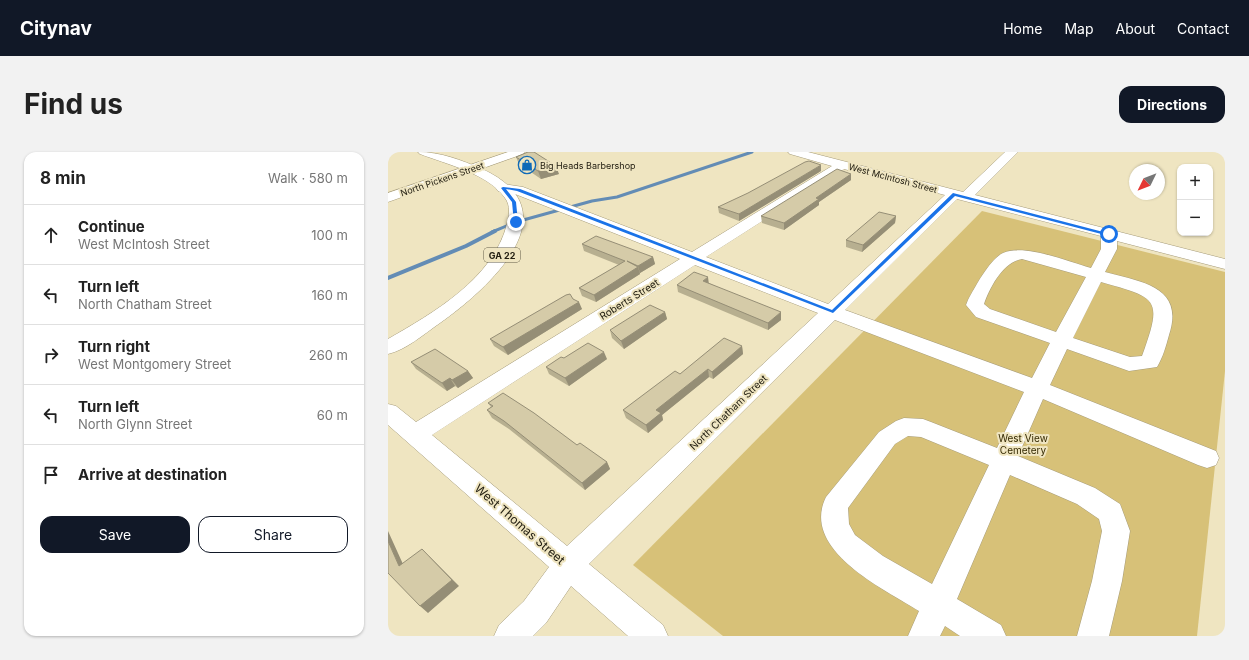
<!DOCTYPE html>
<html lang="en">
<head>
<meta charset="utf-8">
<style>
  body { margin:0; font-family:Inter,sans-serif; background:#f2f2f2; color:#222 }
  .controls { position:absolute; right:12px; top:12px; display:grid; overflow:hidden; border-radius:8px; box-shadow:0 1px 3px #0004 }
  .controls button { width:36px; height:36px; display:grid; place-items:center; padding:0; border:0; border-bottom:1px solid #e0e0e0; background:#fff; color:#222; font:20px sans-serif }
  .compass { position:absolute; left:741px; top:12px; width:36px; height:36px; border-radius:50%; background:#fff; box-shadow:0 1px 3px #0004; rotate:227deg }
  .stop { position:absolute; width:12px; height:12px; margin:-9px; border:3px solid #1a73e8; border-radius:50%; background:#fff }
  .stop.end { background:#1a73e8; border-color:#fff; box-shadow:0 1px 4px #0008 }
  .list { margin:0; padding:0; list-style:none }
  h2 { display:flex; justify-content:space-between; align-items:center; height:52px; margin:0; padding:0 16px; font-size:17px }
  h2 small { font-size:13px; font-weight:400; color:#767676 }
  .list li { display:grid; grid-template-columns:26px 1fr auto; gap:12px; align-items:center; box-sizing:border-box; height:60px; padding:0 16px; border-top:1px solid #e0e0e0 }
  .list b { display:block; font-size:15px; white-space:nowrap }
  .list p { margin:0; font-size:13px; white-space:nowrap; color:#767676 }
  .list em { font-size:13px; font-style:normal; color:#767676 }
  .actions { display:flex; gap:8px; padding:12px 16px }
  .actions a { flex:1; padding:9px 0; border:1px solid #111827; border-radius:12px; text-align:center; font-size:14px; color:#111827 }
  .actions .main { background:#111827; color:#fff }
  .icon { flex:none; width:22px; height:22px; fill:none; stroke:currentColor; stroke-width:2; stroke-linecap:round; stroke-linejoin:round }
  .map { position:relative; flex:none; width:837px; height:484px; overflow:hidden; border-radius:12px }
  header { display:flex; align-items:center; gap:24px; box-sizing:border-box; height:56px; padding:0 20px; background:#111827; color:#fff }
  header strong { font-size:19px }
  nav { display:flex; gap:22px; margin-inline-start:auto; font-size:14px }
  .intro { display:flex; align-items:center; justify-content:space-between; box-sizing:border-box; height:96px; padding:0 24px }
  h1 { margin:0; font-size:28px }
  .button { padding:10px 18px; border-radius:12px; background:#111827; color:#fff; font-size:14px; font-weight:700 }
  main { display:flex; gap:24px; padding:0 24px }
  aside { flex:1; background:#fff; border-radius:12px; box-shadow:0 1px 3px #0004 }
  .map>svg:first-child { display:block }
  .green { fill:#d7c178 }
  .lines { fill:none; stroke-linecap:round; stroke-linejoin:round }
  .stream-far1 { stroke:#638cb5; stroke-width:3 }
  .stream { stroke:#638cb5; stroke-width:4 }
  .minor-casing { stroke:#a69c7b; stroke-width:1 }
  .major-casing { stroke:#a69c7b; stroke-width:1 }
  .minor { fill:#fff; fill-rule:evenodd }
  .major { fill:#fff; fill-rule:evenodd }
  .wall { fill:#b7af90 }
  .shaded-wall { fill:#958e76 }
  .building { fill:#d5cba8; stroke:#958e76 }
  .route { fill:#1a73e8 }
  .labels { text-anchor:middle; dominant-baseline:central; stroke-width:4; stroke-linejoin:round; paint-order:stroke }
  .far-poi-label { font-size:9px; fill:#242013; stroke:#efe5c1; text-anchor:start }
  .far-street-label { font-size:9px; fill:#242013; stroke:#efe5c1 }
  .shield { fill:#efe5c1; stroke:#615b47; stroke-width:1 }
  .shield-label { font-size:9px; font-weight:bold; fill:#242013 }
  .street-label { font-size:10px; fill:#242013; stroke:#efe5c1 }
  .park-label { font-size:10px; fill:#362b04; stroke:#efe5c1 }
  .near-street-label { font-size:12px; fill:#242013; stroke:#efe5c1 }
</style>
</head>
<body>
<header>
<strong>Citynav</strong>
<nav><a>Home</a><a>Map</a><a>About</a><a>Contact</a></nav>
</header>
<div class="intro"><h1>Find us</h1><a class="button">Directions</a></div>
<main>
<aside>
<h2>8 min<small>Walk · 580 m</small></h2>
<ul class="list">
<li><svg class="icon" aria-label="ahead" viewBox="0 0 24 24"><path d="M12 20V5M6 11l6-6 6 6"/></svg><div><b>Continue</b><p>West McIntosh Street</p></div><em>100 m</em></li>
<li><svg class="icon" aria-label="left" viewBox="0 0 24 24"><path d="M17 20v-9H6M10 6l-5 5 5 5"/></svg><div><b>Turn left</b><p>North Chatham Street</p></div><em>160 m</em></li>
<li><svg class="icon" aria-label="right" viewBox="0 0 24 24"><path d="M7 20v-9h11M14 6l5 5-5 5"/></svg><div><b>Turn right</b><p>West Montgomery Street</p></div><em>260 m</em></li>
<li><svg class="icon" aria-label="left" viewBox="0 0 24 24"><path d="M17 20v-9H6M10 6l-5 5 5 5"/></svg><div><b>Turn left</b><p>North Glynn Street</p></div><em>60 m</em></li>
<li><svg class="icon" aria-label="arrive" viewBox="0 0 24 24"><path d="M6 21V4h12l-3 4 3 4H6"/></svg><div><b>Arrive at destination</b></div></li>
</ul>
<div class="actions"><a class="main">Save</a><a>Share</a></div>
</aside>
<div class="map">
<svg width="837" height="484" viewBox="0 0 837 484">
  <rect width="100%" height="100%" fill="#efe5c1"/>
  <path class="green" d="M594,59L837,120V219L809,484H335L245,413Z"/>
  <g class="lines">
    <path class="stream-far1" d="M104,80L128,70L204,49L229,45L364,0"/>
    <path class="stream" d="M0,126L78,94L107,79"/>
    <defs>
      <path id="minor" d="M120,0H137L135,2L0,50V41Z
        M400,0H420L575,40L617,0H630L587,43L837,107V117L729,89V97L717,120C753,130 797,134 781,183C778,194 775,205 769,215L741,219L679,197L662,233L828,299L831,306L828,313L819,316L810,313L655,247L630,304L707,336L732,352L742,379L734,429L721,484H689L704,429L714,379L711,367L689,352L622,323L569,447L613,473L618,484H572L557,474L552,484H520L531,459C496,437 412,398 438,345L491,280L508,269L516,266L535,267L543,270L609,296L636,240L447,168L201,412L275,473L280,484H240L183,434L158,471L145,484H106L111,473L136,449L161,415L0,273V252L8,254L28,270L292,107L127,42L110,39L108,36L110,33L115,32L135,35L304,100L444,14L402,2ZM456,17L557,43L440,152L318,105ZM569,47L713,84V97L703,116C681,110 636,91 615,101C602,107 587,135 580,148L578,153L588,165L662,191L644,226L457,158ZM634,107L698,125L668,180L602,157L596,152C602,135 615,110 634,107ZM307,113L430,161L179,394L44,283ZM713,130C770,146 775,146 754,204L742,205L685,186ZM520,284L533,285L601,313L544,432L495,404L467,383L461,372L460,356L507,292Z"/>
      <path id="major" d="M30,0C53,0 73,8 94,17C187,59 100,137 52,171C36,182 18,198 0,202V187C45,161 105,127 119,72C121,64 123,54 117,46C101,22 58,12 32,2Z"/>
    </defs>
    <use href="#minor" class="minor-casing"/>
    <use href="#major" class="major-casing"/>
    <use href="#minor" class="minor"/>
    <use href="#major" class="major"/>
  </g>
  <path class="wall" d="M128,5L171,22L153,27L131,12Z
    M433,19L351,69L331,61L330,55Z
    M463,22V28L431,50V53L396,78L374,71L373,64Z
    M508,64L507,71L474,100L458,95V88Z
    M194,92L265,105L267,112L252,121V122L208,150L194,144L191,136L231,113L196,99Z
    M321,131L393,168L380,178L290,140L289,133Z
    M185,147L194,157L120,203L106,194L102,187Z
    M277,160L279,167L236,197L224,186L222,178Z
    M354,194L355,202L325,227L321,225L274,263L275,268L260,281L238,266L235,258L292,222Z
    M176,206L219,207L181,234L161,222L158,215Z
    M23,210L80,219L85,226L70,236L67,234L59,239L28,217Z
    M100,251L189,293L219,310L222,317L197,338L121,277L104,266L99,258L103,255Z"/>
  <path class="shaded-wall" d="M433,13V19L351,69V62Z
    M168,14L171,22L153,27L150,19Z
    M463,22V28L431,50V53L396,78V71L428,46Z
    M508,64L507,71L474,100L475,93Z
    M265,105L267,112L252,121L250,114Z
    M250,115L252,122L208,150L206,143Z
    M320,125L321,133L315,129Z
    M191,150L194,157L120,203L115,195Z
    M277,160L279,167L236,197L233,189Z
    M393,160V168L380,178V171Z
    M354,194L355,202L325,227L324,220Z
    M216,200L219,207L181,234L177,226Z
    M320,217L321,225L274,263L275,268L260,281L258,273L268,258Z
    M80,219L85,226L70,236L64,228Z
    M62,226L67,234L59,239L54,231Z
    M219,310L222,317L197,338L194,331Z
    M0,379L19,421L11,414L0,389Z
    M41,404L71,434L40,461L32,454Z"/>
  <path class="building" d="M140,0H146L168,14L150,19L128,5Z
    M421,9L433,13L351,62L330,55L360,41L417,10Z
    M449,17L463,22L428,46L431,47L396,71L373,64Z
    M491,60L508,64L475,93L458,88Z
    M208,84L265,105L250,114L239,109L250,115L206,143L191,136L237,109L194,92Z
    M306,120L320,125L315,129L393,160L380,171L289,133Z
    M182,142L185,147L191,150L115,195L102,187L178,143Z
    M262,153L277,160L233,189L222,178Z
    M336,186L354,194L324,220L320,217L268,258L273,261L258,273L235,258L287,219L292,222Z
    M200,191L216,200L177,226L158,215L173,205L176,206Z
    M47,197L80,219L64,228L62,226L54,231L23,210Z
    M115,241L146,261L189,293L192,291L219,310L194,331L116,269L99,258L105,254L100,251Z
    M0,389L11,414L34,397L64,428L32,454L0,421Z"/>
  <path class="route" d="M115,35L132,37L444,158L565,41L723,82L721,84L567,44L445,161L129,39L118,37L128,50L130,70L126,71L124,50L113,36Z"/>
  <defs>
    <symbol id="shop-ring" viewBox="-11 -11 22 22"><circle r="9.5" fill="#efe5c1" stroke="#0f6ab7" stroke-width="1.5"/><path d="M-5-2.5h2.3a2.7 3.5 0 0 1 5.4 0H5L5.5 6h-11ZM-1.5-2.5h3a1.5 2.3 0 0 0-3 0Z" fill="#0f6ab7"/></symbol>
  </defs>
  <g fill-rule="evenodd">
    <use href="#shop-ring" x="129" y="3" width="20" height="20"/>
  </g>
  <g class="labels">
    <g class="far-poi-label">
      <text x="152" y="13">Big Heads Barbershop</text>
    </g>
    <g class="far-street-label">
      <text transform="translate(505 26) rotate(15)">West McIntosh Street</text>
      <text transform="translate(54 27) rotate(-19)">North Pickens Street</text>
    </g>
    <rect class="shield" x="96" y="96" width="36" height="14" rx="3"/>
    <g class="shield-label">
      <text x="114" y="103">GA 22</text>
    </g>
    <g class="street-label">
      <text transform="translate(241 147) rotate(-32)">Roberts Street</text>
      <text transform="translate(340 260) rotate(-44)">North Chatham Street</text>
    </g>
    <g class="park-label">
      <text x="635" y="286">West View<tspan x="635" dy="12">Cemetery</tspan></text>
    </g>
    <g class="near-street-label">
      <text transform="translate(132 372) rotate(41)">West Thomas Street</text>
    </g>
  </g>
</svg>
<div class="controls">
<button>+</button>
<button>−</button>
</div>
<svg class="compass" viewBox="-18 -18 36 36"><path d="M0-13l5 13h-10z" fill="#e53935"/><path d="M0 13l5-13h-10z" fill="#767676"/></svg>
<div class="stop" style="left:721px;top:82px"></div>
<div class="stop end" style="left:128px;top:70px"></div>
</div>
</main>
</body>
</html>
